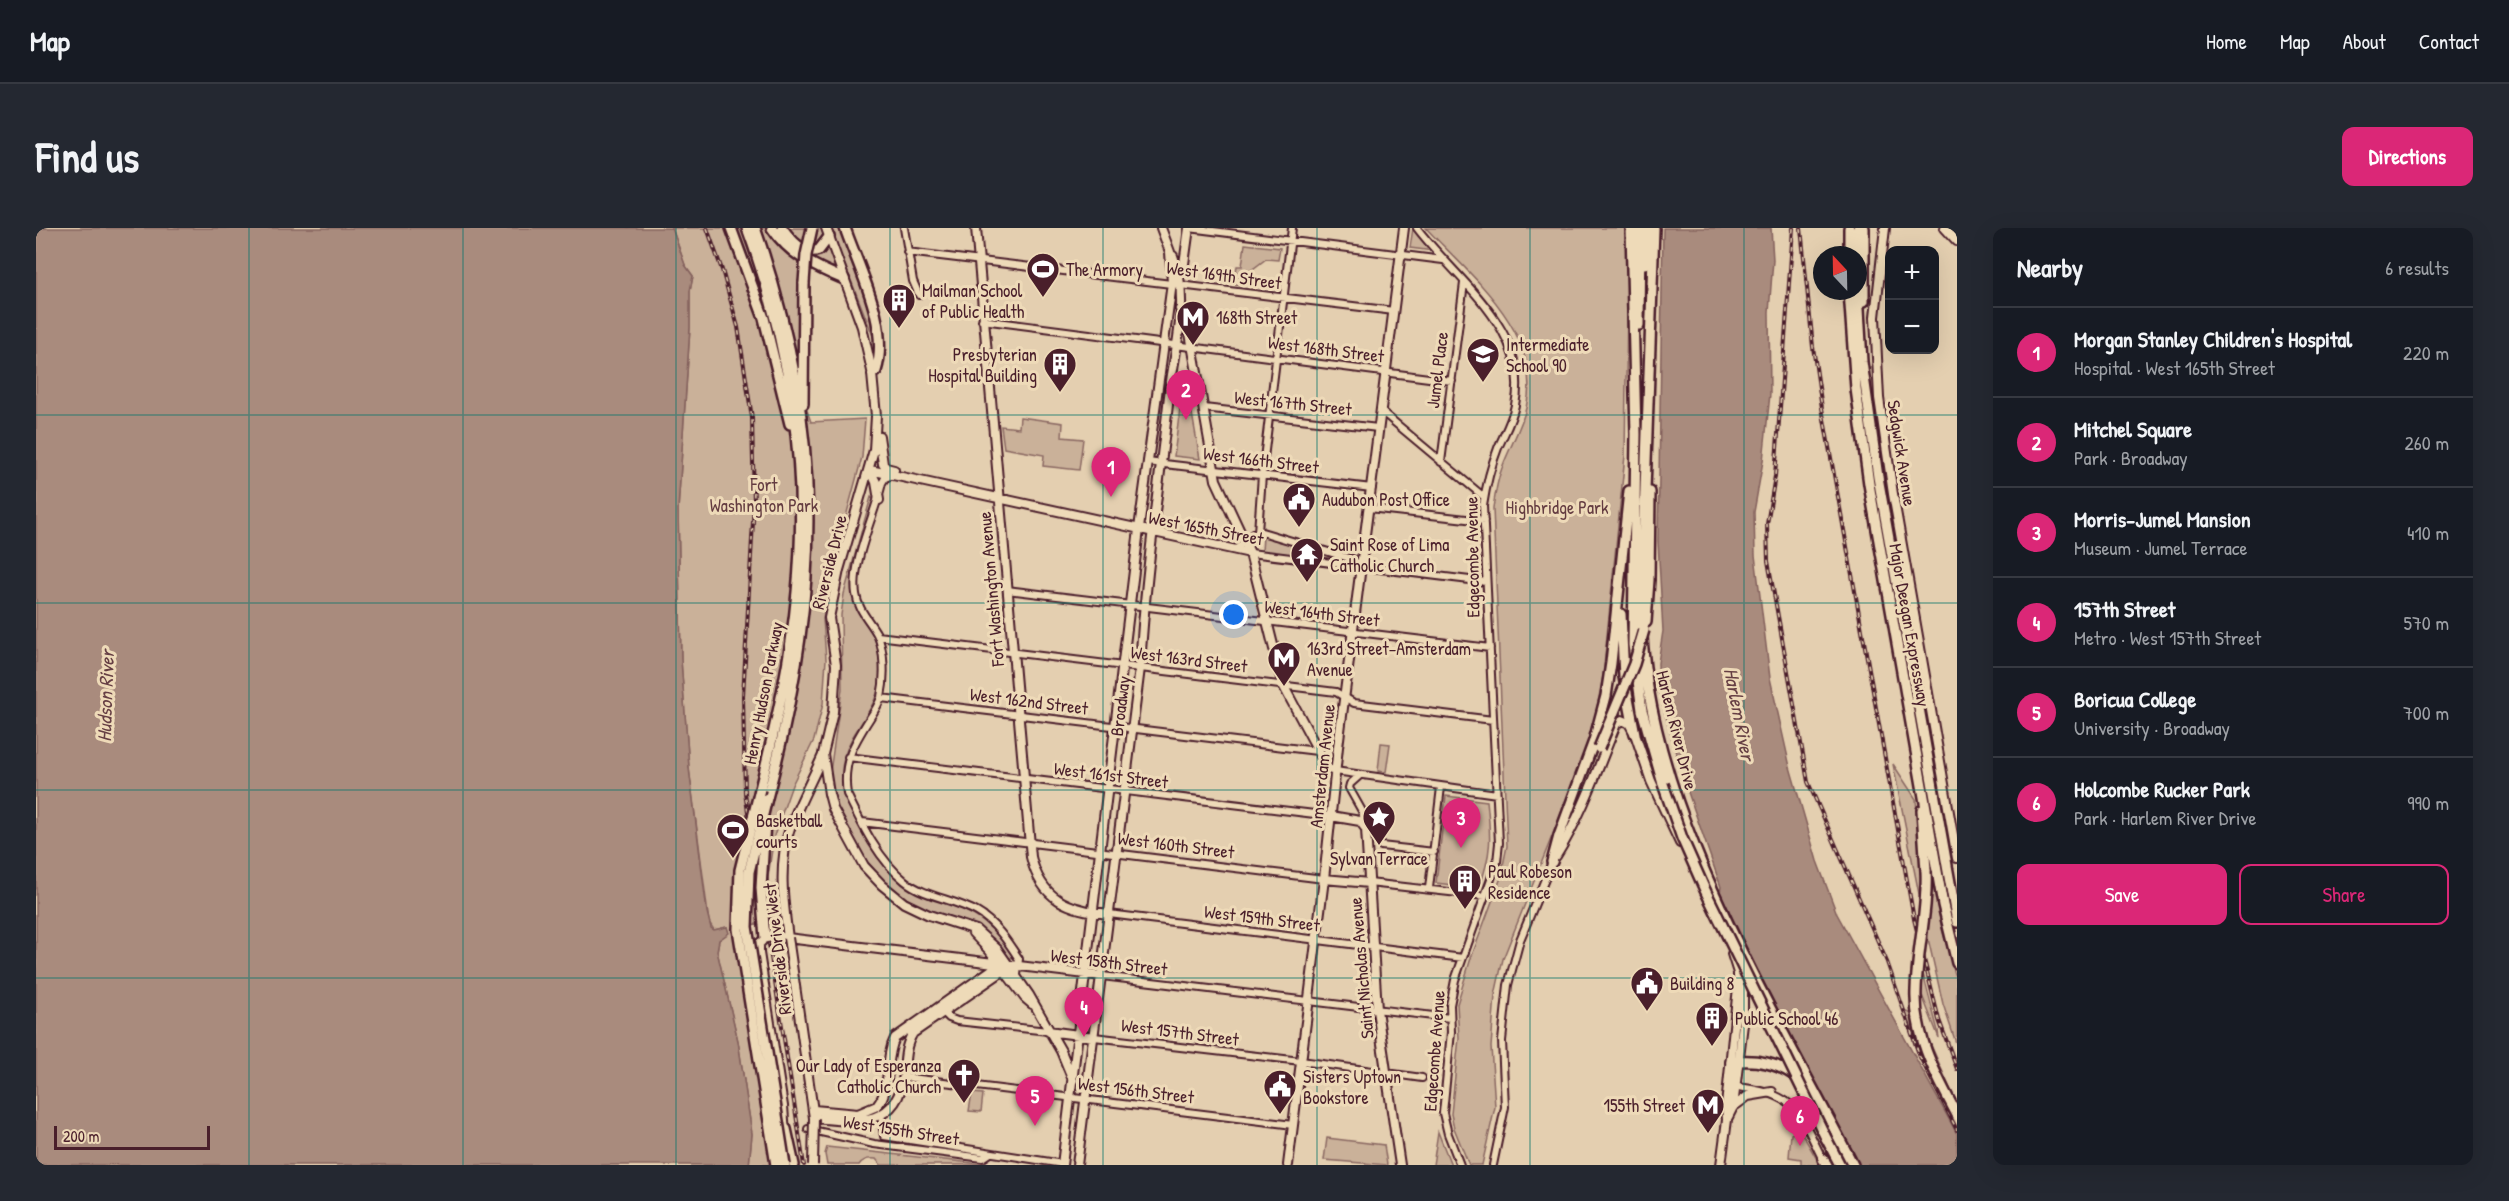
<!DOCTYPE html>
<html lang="en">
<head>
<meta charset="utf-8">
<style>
  body { margin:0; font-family:"Patrick Hand",sans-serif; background:#242831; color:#f1f3f6 }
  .controls { position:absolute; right:18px; top:18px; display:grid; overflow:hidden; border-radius:12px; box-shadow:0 6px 24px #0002 }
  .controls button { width:54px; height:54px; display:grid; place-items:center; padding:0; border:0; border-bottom:2px solid #363941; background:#171b24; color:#f1f3f6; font:30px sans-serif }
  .compass { position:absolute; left:1777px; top:18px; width:54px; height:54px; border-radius:50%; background:#171b24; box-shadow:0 6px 24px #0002; rotate:338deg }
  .scale { position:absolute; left:18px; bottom:15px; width:156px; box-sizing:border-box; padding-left:6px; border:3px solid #4a1f2b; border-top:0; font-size:16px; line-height:21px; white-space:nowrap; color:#4a1f2b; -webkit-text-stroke:4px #eedab8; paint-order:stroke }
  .you { position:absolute; left:1198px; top:387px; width:21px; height:21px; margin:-15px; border:4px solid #fff; border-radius:50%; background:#1a73e8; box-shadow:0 0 0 9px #1a73e833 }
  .badge { display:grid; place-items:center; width:39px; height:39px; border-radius:50%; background:#db2777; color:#fff; font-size:20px; font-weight:700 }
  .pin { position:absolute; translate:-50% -50px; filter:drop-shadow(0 2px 3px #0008) }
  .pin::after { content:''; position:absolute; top:32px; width:21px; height:18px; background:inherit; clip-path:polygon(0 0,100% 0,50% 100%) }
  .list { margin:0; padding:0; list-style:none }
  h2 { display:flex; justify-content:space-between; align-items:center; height:78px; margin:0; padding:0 24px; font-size:26px }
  h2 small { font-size:20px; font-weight:400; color:#9ea1a6 }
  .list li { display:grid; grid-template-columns:39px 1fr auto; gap:18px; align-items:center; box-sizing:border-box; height:90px; padding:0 24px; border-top:2px solid #363941 }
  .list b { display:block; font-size:22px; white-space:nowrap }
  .list p { margin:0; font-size:20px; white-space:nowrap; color:#9ea1a6 }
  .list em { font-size:20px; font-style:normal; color:#9ea1a6 }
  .actions { display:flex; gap:12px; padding:18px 24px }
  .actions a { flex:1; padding:14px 0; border:2px solid #db2777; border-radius:12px; text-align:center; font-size:21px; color:#db2777 }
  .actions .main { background:#db2777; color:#fff }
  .map { position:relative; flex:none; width:1921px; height:937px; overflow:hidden; border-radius:12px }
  header { display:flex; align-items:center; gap:36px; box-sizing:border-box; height:84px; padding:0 30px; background:#171b24; border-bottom:2px solid #363941 }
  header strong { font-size:28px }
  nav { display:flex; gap:33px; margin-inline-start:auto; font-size:21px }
  .intro { display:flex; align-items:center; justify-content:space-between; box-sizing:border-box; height:144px; padding:0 36px }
  h1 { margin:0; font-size:42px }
  .button { padding:15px 27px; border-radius:12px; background:#db2777; color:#fff; font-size:21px; font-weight:700 }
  main { display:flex; gap:36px; padding:0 36px }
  aside { flex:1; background:#171b24; border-radius:12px; box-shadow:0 6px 24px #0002 }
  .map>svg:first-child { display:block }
  .green { fill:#cab199; stroke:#8a6862; stroke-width:1.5 }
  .water { fill:#a98b7d; stroke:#83605c; stroke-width:1.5 }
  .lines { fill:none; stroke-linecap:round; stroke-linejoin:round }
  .minor-casing { stroke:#4a1f2b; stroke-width:10 }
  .major-casing { stroke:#4a1f2b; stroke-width:12 }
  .highway-casing { stroke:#4a1f2b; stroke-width:14 }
  .minor { stroke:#eedab8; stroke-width:6 }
  .major { stroke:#eedab8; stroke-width:8 }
  .highway { stroke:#eedab8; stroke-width:9 }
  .rail-casing { stroke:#4a1f2b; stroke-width:4 }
  .rail { stroke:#eedab8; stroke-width:1.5; stroke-dasharray:4.5; stroke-linecap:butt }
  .major-bridge-casing { stroke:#4a1f2b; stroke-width:12; stroke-linecap:butt }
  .highway-bridge-casing { stroke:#4a1f2b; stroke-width:14; stroke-linecap:butt }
  .major-bridge { stroke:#eedab8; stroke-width:8 }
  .highway-bridge { stroke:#eedab8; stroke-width:9 }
  .grid { fill:none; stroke:#0f766e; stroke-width:1.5; stroke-opacity:0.55 }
  .labels { text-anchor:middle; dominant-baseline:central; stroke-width:6; stroke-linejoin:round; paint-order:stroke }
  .poi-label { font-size:18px; fill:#4a1f2b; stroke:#eedab8; text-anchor:start }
  .street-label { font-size:18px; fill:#4a1f2b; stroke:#eedab8 }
  .park-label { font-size:18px; fill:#643c41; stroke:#eedab8 }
  .water-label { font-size:20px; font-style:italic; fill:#663f44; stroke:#eedab8 }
</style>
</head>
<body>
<header>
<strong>Map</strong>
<nav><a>Home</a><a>Map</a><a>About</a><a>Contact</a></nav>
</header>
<div class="intro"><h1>Find us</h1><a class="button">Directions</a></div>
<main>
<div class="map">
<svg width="1921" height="937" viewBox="0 0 1921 937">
  <rect width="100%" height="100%" fill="#e4cfb0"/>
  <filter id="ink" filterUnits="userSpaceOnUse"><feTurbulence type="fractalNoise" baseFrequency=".0167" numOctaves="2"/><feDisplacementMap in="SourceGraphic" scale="12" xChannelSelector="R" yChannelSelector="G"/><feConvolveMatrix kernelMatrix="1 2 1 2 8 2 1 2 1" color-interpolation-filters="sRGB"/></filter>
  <g filter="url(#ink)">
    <path class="green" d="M636,0H806L831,70L837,108L809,37L793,39L765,27L763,37L762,156L775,194L829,191L826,229L798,333L787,391L790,431L787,476L778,512L756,557L738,608L732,649L736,694L698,699L735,937H713L716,906L702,813L681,723L683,712L692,705L691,699L678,702L673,694L653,540L645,432L642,282L654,100V63L657,48L649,37Z
      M1377,0H1378L1398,23L1374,20Z
      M1390,0H1592L1589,227L1567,448L1559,490L1546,533L1467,731L1459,767L1455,819L1459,879L1446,937H1433L1418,900L1415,886L1423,810L1421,776L1435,730L1464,652L1471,618L1457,280C1459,267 1461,253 1466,240C1473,220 1485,201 1490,180C1508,105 1436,49 1390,0Z
      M1209,16L1244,20L1242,32L1230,31L1213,44L1211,57L1198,56L1201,38H1206Z
      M1147,156L1151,157L1164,231L1138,228Z
      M984,189L1027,195L1026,209L1047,211L1043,242L1007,238L1008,227L968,220L965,198L983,200Z
      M835,269L838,272C830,299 810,345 818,373C822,385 830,394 836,405C842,417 844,431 844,445C845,471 828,489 816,510C797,545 807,568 824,600C832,613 838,627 849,638C874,668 899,668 931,684C951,693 965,709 977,727L976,730H973L951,708L939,700L882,678L855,661L829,631L798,573L794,544L806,461L805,387L808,366Z
      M1227,309L1298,328L1301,332L1226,323Z
      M1345,515L1354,516L1350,544L1342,543Z
      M1857,536L1880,571L1885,636L1893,635L1906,701L1921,753V818L1907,776L1891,706Z
      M1410,568L1451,573C1455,609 1456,625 1443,660L1400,655Z
      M1884,734L1902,803L1903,810L1876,742Z
      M1869,783L1876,786L1887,799L1920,874L1919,879C1898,848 1882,818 1869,783Z
      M936,865L947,866L945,884L933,883Z
      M1764,902L1782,933L1784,937H1765V931L1753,929L1755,906Z
      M1402,904L1415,937H1397Z
      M1291,910L1348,917L1351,937L1288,932Z
      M791,919L954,937H845L840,931C833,930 827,931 823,937H791L789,926Z"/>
    <path class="water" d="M0,0H636L649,37L657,48L654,63V100L642,282L645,432L653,540L671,684L675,700L678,702L691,699L693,705L683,712L681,723L702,813L716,906L713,937H0Z
      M1627,0H1735L1737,32L1733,84L1734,166L1727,233L1718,284L1719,327L1734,450L1754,539L1781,633L1801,686L1921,906V937H1822L1742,784L1684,664L1685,659L1645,544L1623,462L1622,435L1627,403L1622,313Z"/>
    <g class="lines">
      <defs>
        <path id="minor" d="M868,0L877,53L883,67
          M1153,0L1407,32
          M1381,0C1421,53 1495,102 1479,177C1476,193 1468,206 1462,220C1455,238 1450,258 1447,278L1463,615L1461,634L1419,752L1414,777L1415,804L1407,885L1412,906L1424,937
          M871,24L1358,83
          M946,92L1416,153
          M1168,180L1342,200
          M1345,183L1448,269
          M1111,234L1336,260
          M1405,234L1428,55
          M857,247L849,250L846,255C839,287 815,335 820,366C822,382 834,393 841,406C849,423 849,451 845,469C843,476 838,484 834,490C818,515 806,534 811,566C826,597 842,631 869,653C889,669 918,671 941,684C959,694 972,714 983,731L981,747
          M1333,280L1448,293
          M1222,304L1226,247L1256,0
          M1199,322L1217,306L1226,304L1316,331L1326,339
          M1214,325L1450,354
          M971,362L1454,420
          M842,408L1300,464L1318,475L1457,492
          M845,470L1281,523
          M812,529L1295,588
          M1299,543L1461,566
          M1323,548L1314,556L1313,560L1326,583L1330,601
          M826,594L1288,651
          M1345,618L1398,624
          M1333,655L1449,668
          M1393,660L1405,559
          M1073,686L1427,730
          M1066,748L1414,790
          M906,783L913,790L921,793L1012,803
          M1058,809L1265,833L1386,850
          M867,849L1257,897
          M1695,858C1761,866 1760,878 1788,934
          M845,887L848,908L1027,936
          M772,901L838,916L947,930L953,926
          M1457,937L1469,879L1466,813L1472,757L1484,712L1516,634"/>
        <path id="major" d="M790,0L826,99L836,143
          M940,0L995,629C1005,672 1033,682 1073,686
          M1849,0L1839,89L1843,170L1857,266L1921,630
          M1909,0L1921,13
          M1143,43L1148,36L1153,0
          M1144,81L1151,88L1180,252L1214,325L1247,457L1292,541L1299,543
          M836,146L840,188L838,222L803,342L793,390L800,437L797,484L787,526L793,566L797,581L828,638L846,657L868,675L893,687L940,702L961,721L993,767L1025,823L1037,852
          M843,208L847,236L850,240L858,242
          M834,242L1214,325
          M834,242L840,254L843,272
          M1295,588L1324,593L1330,601L1341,782L1364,937
          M1520,628C1546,587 1562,540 1580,496L1586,492L1593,495L1599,506L1615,553L1644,615
          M1288,651L1333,655
          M937,705L954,723L989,770L996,776
          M743,709L1066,748
          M729,710L723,716V725L747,878L749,906
          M752,710C747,673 742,635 754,600C763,575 776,552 787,527
          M753,716L778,890C820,894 862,900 868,846C869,832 869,817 877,805L974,738
          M1012,803L1058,809
          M1697,879L1712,868L1736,864
          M778,882L822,886L841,878C857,858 848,831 859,810L964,736
          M1692,889L1697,879L1707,796V760L1704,759
          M1026,937L1104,293L1136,55L1134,24L1125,0
          M1041,937L1104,440C1109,349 1123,258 1133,168C1138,123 1155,72 1137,28
          M1252,937L1288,651L1302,519L1368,0
          M1685,937L1691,892L1690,878L1702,759V745L1696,726"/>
        <path id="highway" d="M695,0L728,90L754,196
          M711,0C754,116 773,241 761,364C755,431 740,496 724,561
          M719,0C789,199 786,368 731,570
          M736,0C754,27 779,39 808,51
          M746,0C754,11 767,28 783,22L793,9
          M809,0C823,41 854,99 840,143
          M1595,0L1600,206L1597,417L1606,482L1627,556
          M1618,0L1605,380C1605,570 1732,771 1817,937
          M1828,0V73
          M1813,27V0
          M1821,27L1822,0
          M1609,36L1611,0
          M1813,63L1820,161L1833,256L1907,677L1921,735
          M1822,63L1826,134L1842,249L1921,694
          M1603,97L1604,0
          M767,176L768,55
          M1585,386L1588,449L1599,506
          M1610,394L1613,352L1614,264
          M1886,582L1890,643
          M1516,634L1523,608L1558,513L1570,468L1575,435L1593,263
          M1706,738L1707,760
          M1695,834C1718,830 1743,835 1762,850
          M750,901L758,937
          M1790,910L1804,937
          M1787,931L1791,937"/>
      </defs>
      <use href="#minor" class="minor-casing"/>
      <use href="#major" class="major-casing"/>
      <use href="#highway" class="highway-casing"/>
      <use href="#minor" class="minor"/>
      <use href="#major" class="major"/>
      <use href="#highway" class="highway"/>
      <defs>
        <path id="rail" d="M671,0L686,42L702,99L716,190L718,276L707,468L709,565L768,937
          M1757,0L1739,248L1731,296L1732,333L1772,554L1851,734L1884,829L1921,902
          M1765,0L1777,119L1786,180L1878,691L1903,792L1921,841"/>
      </defs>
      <use href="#rail" class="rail-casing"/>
      <use href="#rail" class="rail"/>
      <defs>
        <path id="major-bridge" d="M729,710L743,709
          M752,710L753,716
          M777,937L778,890"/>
        <path id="highway-bridge" d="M768,55L770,27L776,0
          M1563,520L1598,436L1608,402
          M1627,556L1646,610L1669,662L1790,910
          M724,561L704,642L702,701L740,937
          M731,570L713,644L711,699L749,937
          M1890,643C1892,683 1881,722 1880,762C1878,809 1900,847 1921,887
          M729,710L725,660L729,593"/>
      </defs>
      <use href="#major-bridge" class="major-bridge-casing"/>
      <use href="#highway-bridge" class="highway-bridge-casing"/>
      <use href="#major-bridge" class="major-bridge"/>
      <use href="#highway-bridge" class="highway-bridge"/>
    </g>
  </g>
  <path class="grid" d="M213,0V937M427,0V937M640,0V937M854,0V937M1067,0V937M1281,0V937M1494,0V937M1708,0V937M0,187H1921M0,375H1921M0,562H1921M0,750H1921"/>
  <defs>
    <symbol id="stadium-pin" viewBox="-11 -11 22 30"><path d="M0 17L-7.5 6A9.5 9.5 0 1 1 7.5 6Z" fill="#4a1f2b" stroke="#eedab8"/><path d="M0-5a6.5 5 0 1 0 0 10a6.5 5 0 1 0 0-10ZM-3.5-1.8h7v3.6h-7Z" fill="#fff"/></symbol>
    <symbol id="building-pin" viewBox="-11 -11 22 30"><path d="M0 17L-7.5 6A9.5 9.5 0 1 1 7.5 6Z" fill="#4a1f2b" stroke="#eedab8"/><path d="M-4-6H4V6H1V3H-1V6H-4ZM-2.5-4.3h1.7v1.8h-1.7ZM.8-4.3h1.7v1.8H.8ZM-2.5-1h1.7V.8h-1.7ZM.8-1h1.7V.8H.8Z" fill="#fff"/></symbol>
    <symbol id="metro-pin" viewBox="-11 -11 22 30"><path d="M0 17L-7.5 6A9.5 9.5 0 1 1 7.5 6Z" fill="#4a1f2b" stroke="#eedab8"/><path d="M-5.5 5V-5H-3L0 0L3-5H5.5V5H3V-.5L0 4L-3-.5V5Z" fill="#fff"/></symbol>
    <symbol id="school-pin" viewBox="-11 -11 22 30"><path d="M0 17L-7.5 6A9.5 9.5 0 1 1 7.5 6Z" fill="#4a1f2b" stroke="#eedab8"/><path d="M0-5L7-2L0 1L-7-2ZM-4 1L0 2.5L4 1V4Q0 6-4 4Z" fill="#fff"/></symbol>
    <symbol id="civic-pin" viewBox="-11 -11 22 30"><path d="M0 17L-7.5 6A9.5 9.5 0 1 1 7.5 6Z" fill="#4a1f2b" stroke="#eedab8"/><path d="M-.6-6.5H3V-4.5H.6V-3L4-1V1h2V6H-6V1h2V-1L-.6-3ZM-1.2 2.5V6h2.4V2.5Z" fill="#fff"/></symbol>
    <symbol id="temple-pin" viewBox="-11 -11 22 30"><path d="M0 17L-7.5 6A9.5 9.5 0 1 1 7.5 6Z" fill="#4a1f2b" stroke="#eedab8"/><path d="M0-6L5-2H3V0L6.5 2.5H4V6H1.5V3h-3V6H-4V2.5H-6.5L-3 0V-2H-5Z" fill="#fff"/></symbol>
    <symbol id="sight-pin" viewBox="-11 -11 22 30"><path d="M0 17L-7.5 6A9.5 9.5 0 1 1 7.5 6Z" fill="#4a1f2b" stroke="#eedab8"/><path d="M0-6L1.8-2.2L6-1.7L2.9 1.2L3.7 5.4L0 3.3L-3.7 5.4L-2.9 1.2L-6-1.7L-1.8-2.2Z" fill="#fff"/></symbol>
    <symbol id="church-pin" viewBox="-11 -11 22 30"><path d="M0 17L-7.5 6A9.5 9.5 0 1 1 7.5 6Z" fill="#4a1f2b" stroke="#eedab8"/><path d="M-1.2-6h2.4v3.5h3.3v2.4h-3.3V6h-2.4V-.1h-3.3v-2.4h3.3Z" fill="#fff"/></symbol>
  </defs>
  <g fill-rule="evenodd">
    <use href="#stadium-pin" x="988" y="22" width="38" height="52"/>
    <use href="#building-pin" x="844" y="53" width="38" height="52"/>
    <use href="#metro-pin" x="1138" y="70" width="38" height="52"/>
    <use href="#school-pin" x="1428" y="107" width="38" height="52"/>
    <use href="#building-pin" x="1005" y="117" width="38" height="52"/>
    <use href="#civic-pin" x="1244" y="252" width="38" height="52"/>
    <use href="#temple-pin" x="1252" y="307" width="38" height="52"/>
    <use href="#metro-pin" x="1229" y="411" width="38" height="52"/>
    <use href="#sight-pin" x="1324" y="570" width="38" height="52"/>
    <use href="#stadium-pin" x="678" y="583" width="38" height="52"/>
    <use href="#building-pin" x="1410" y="634" width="38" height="52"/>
    <use href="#civic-pin" x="1592" y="736" width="38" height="52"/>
    <use href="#building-pin" x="1657" y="771" width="38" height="52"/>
    <use href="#church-pin" x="909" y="828" width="38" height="52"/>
    <use href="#civic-pin" x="1225" y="839" width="38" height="52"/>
    <use href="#metro-pin" x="1653" y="858" width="38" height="52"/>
  </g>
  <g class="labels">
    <g class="poi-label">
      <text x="1030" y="41">The Armory</text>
      <text x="886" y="62">Mailman School<tspan x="886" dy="21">of Public Health</tspan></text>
      <text x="1180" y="89">168th Street</text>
      <text x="1470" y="116">Intermediate<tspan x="1470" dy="21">School 90</tspan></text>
      <text x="1001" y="126" text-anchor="end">Presbyterian<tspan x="1001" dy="21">Hospital Building</tspan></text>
      <text x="1286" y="271">Audubon Post Office</text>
      <text x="1294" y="316">Saint Rose of Lima<tspan x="1294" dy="21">Catholic Church</tspan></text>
      <text x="1271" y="420">163rd Street–Amsterdam<tspan x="1271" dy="21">Avenue</tspan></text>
      <text x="720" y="592">Basketball<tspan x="720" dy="21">courts</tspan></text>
      <text x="1343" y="630" text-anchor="middle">Sylvan Terrace</text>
      <text x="1452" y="643">Paul Robeson<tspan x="1452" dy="21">Residence</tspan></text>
      <text x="1634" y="755">Building 8</text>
      <text x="1699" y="790">Public School 46</text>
      <text x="905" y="837" text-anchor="end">Our Lady of Esperanza<tspan x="905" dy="21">Catholic Church</tspan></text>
      <text x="1267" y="848">Sisters Uptown<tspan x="1267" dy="21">Bookstore</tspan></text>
      <text x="1649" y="877" text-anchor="end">155th Street</text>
    </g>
    <g class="street-label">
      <text transform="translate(1188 47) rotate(8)">West 169th Street</text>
      <text transform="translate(1290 121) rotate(7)">West 168th Street</text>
      <text transform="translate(1401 142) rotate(-83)">Jumel Place</text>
      <text transform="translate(1257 175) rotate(6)">West 167th Street</text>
      <text transform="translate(1866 225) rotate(81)">Sedgwick Avenue</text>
      <text transform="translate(1225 232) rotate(7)">West 166th Street</text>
      <text transform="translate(1170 300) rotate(11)">West 165th Street</text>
      <text transform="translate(1436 329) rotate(-91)">Edgecombe Avenue</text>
      <text transform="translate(793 334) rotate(-76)">Riverside Drive</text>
      <text transform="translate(955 361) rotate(-95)">Fort Washington Avenue</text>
      <text transform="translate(1286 385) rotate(7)">West 164th Street</text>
      <text transform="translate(1874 397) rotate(80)">Major Deegan Expressway</text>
      <text transform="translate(1153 431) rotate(7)">West 163rd Street</text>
      <text transform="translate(727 465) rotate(-79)">Henry Hudson Parkway</text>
      <text transform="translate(993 473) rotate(7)">West 162nd Street</text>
      <text transform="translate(1084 478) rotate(-83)">Broadway</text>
      <text transform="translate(1641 502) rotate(76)">Harlem River Drive</text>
      <text transform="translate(1286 538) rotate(-84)">Amsterdam Avenue</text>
      <text transform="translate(1075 547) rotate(7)">West 161st Street</text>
      <text transform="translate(1140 617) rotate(7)">West 160th Street</text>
      <text transform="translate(1226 690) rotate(7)">West 159th Street</text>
      <text transform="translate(741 721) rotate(-97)">Riverside Drive West</text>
      <text transform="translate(1073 734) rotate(7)">West 158th Street</text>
      <text transform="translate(1325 740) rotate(-95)">Saint Nicholas Avenue</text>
      <text transform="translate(1144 804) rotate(7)">West 157th Street</text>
      <text transform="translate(1398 823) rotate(-86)">Edgecombe Avenue</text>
      <text transform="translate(1100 862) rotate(7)">West 156th Street</text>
      <text transform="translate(865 902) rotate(9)">West 155th Street</text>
    </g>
    <g class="park-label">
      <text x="728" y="256">Fort<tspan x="728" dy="21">Washington Park</tspan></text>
      <text x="1521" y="279">Highbridge Park</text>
    </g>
    <g class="water-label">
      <text transform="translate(69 468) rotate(-88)">Hudson River</text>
      <text transform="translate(1704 486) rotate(79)">Harlem River</text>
    </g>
  </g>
</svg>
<div class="controls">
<button>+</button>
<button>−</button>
</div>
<svg class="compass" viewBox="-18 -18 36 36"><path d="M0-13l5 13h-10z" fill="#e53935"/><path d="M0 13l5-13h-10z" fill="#9ea1a6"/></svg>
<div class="scale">200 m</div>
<div class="you"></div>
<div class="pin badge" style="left:1075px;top:269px">1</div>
<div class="pin badge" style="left:1150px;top:192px">2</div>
<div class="pin badge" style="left:1425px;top:620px">3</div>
<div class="pin badge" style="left:1048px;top:809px">4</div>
<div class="pin badge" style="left:999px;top:898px">5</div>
<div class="pin badge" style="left:1764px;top:918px">6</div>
</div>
<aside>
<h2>Nearby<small>6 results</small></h2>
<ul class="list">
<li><span class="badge">1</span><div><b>Morgan Stanley Children's Hospital</b><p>Hospital · West 165th Street</p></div><em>220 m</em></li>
<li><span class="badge">2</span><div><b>Mitchel Square</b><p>Park · Broadway</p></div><em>260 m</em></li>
<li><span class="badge">3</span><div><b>Morris-Jumel Mansion</b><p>Museum · Jumel Terrace</p></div><em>410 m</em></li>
<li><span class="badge">4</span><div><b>157th Street</b><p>Metro · West 157th Street</p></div><em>570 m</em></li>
<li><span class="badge">5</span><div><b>Boricua College</b><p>University · Broadway</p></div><em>700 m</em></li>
<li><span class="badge">6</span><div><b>Holcombe Rucker Park</b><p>Park · Harlem River Drive</p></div><em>990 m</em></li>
</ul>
<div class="actions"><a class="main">Save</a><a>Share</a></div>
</aside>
</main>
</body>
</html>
